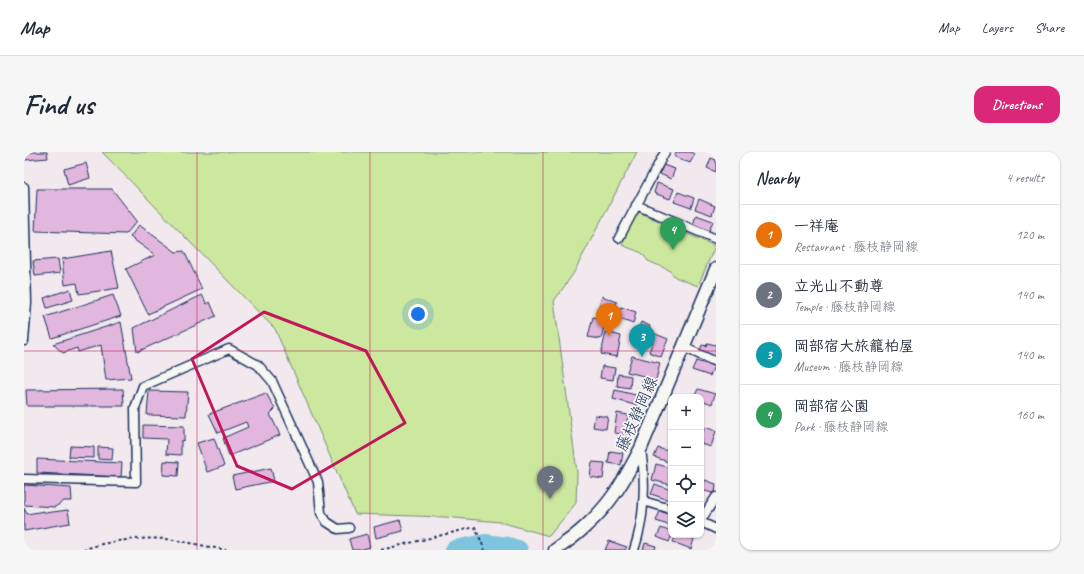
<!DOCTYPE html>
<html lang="en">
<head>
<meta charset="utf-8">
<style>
  body { margin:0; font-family:Caveat,"Klee One",sans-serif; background:#f6f6f7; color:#1f2937 }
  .controls { position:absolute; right:12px; bottom:12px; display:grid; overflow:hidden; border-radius:8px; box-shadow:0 1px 3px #0004 }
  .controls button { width:36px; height:36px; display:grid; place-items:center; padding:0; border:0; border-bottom:1px solid #e0e1e3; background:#fff; color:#1f2937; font:20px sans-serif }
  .you { position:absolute; left:394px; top:162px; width:14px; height:14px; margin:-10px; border:3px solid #fff; border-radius:50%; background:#1a73e8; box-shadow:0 0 0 6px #1a73e833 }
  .badge { display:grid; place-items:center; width:26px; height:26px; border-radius:50%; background:#db2777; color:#fff; font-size:13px; font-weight:700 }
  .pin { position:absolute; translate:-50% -33px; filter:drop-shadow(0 1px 2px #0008) }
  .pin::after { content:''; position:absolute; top:21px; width:14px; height:12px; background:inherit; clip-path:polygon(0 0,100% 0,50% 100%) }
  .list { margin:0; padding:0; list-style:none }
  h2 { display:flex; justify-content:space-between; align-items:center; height:52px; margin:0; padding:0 16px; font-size:17px }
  h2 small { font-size:13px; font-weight:400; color:#747a83 }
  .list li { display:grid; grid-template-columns:26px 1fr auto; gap:12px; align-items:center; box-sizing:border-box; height:60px; padding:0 16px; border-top:1px solid #e0e1e3 }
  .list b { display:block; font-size:15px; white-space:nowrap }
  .list p { margin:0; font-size:13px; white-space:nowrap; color:#747a83 }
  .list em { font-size:13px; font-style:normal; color:#747a83 }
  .icon { flex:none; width:22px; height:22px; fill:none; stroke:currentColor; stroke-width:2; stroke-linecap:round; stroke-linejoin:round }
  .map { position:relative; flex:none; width:692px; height:398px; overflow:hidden; border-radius:12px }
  header { display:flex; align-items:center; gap:24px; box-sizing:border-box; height:56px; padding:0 20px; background:#fff; border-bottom:1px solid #e0e1e3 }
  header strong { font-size:19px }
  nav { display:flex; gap:22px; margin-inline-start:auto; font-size:14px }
  .intro { display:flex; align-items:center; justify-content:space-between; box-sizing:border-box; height:96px; padding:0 24px }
  h1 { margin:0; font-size:28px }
  .button { padding:10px 18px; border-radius:12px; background:#db2777; color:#fff; font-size:14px; font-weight:700 }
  main { display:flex; gap:24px; padding:0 24px }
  aside { flex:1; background:#fff; border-radius:12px; box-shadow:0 1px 3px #0004 }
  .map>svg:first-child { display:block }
  .green { fill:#cce79e; stroke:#748b7e }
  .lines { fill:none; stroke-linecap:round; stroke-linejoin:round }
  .river { stroke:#7dc5de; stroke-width:20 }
  .building { fill:#e2b7dd; stroke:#1b2f5e }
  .street-casing { stroke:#1b2f5e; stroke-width:11 }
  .secondary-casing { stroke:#1b2f5e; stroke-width:15 }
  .path { stroke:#1b2f5e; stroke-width:2; stroke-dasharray:3 3; stroke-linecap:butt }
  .street { stroke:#f6f6f2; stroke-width:8 }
  .secondary { stroke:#f6f6f2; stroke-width:12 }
  .marked { fill:none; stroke:#c2185b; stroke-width:3; stroke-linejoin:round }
  .grid { fill:none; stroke:#c2185b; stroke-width:1; stroke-opacity:0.55 }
  .labels { text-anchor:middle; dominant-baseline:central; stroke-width:3.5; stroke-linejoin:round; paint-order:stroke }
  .street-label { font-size:16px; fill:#1b2f5e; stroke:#f6f6f2 }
</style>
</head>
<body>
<header>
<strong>Map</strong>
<nav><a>Map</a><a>Layers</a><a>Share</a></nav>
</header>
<div class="intro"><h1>Find us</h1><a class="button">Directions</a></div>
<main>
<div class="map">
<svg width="692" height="398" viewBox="0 0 692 398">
  <rect width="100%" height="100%" fill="#f2e9ee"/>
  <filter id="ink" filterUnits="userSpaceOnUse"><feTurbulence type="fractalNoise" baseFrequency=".025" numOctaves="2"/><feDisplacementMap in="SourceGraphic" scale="8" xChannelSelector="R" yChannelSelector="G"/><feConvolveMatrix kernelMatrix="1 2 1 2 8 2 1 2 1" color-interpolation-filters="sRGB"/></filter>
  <g filter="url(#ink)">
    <path class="green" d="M78,0H613L549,122L530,149L553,320L552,351L525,384L476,370L420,365L331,362L251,177Z
      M612,59L691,94L674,134L651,125L645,118L624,109L618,101L598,93Z"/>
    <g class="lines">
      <path class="river" d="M431,398L461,392L484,395L494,398"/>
    </g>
    <path class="building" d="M0,0H23L24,6L1,8Z
      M652,0H666L671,2L666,11L650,4Z
      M687,6L692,8V20L683,16Z
      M62,11L66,26L44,33L40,17Z
      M639,13L651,17L647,27L636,22Z
      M633,31L650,37L646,47L630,41Z
      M13,37H88L113,69L102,82L11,79Z
      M654,40L670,46L667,56L650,50Z
      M675,47L691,54L688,63L671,57Z
      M672,63L689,69L685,79L669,73Z
      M115,73L152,100L160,99L178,137L124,162L102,117L131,103L106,85Z
      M87,99L95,136L55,142L53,131L41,133L38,107Z
      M34,107L36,121L11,124L9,109Z
      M46,137L49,148L23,156L20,146Z
      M89,143L97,164L28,186L21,165Z
      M178,143L183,152L186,150L192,164L113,200L110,176Z
      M578,144L593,150L590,158L575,153Z
      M597,155L612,160L609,172L593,166Z
      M569,165L582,167L577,187L564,185Z
      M97,170L107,226L82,228L77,193L54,200L53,196L39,201L29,192Z
      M617,170L626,174L621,184L613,180Z
      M582,180L597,184L593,205L577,202Z
      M629,181L644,187L637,205L625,200L629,189L626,188Z
      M683,191L692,193V205L676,199L678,193L682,194Z
      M608,204L636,211L630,236L617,233L620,224L603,220Z
      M672,209L690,214L686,224L668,218Z
      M578,214L591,216L589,228L576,226Z
      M594,222L607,224L606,236L593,234Z
      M99,237L100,254H3L2,238Z
      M674,237L691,242L688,252L677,248V245H670Z
      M591,238L616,244L614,254L589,247Z
      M125,239L164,240L162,264L123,263Z
      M242,241L251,257L246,262L256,283L205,304L199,286L224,275L222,270L194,281L185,262Z
      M593,261L604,263L603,270L609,271L607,283L590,281Z
      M571,263L584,265L582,277L569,275Z
      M119,273L160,274V288L157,289V303L142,302L143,287L119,286Z
      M681,275L692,279L687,295L677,292V284Z
      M190,286L200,314L183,320L173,291Z
      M46,294L70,295V306L45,305Z
      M74,295L89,296L88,308L74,307Z
      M634,296L647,300V311L630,305Z
      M586,299L599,301L597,313L584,311Z
      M13,307L98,311L97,325L13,321Z
      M140,309L155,310L154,324L139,323Z
      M568,310L581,311L579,327L566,325Z
      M632,312L647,316V333L628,328Z
      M247,316L250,329L211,337L208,324Z
      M681,328L692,332L691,342L678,338Z
      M631,332L647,338L645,348L627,342Z
      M0,333L47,336L48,349H40L31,355L0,353Z
      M0,356L3,362L20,359L21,361L44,358L46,371L0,379Z
      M636,359L647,363V374L632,369Z
      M376,368L379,379L352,386L350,375Z
      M637,376L647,380V383H648L645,390L633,385Z
      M343,382L346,395L335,398H328L325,387Z
      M652,383H658L670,387L667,397L649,390Z
      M585,389L603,395L601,398H581Z
      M621,391L632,394L631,398H619Z"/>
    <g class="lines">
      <defs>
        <path id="street" d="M0,35L3,151L0,189
          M612,53L692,87
          M595,86L641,0
          M659,195L692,210
          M0,327L112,330L111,256L119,234L205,197L234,213L248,229L294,330L297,361L303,370L314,377L325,376
          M619,349L647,357
          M677,368L692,345
          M677,370L692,377
          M610,398C621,365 622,330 617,296"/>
        <path id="secondary" d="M531,398C553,384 576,363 591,341C601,327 609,311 617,296L692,117"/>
      </defs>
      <use href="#street" class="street-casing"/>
      <use href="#secondary" class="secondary-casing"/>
      <path class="path" d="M59,398C83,388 125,384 150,388C168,391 185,395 202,398
        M357,398L451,375L461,398"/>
      <use href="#street" class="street"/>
      <use href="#secondary" class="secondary"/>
    </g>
  </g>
  <path class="marked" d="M240,160L342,199L381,271L268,337L213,314L168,207Z"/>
  <path class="grid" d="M173,0V398M346,0V398M519,0V398M0,199H692"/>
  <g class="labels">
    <g class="street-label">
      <text transform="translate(613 262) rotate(-66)">藤枝静岡線</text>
    </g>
  </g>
</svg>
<div class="controls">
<button>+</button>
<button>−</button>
<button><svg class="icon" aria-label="locate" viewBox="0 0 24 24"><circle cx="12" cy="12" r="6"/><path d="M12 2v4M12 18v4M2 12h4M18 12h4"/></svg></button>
<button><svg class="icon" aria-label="layers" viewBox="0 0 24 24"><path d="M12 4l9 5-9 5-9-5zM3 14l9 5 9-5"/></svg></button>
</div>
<div class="you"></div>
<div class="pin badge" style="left:585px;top:184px;background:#e8710a">1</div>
<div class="pin badge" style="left:526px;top:347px;background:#6b7280">2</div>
<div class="pin badge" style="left:618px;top:205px;background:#0f9aa8">3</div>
<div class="pin badge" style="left:649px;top:98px;background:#2e9e5b">4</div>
</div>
<aside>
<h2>Nearby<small>4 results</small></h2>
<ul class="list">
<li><span class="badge" style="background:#e8710a">1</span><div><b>一祥庵</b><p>Restaurant · 藤枝静岡線</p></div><em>120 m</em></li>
<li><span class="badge" style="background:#6b7280">2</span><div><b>立光山不動尊</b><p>Temple · 藤枝静岡線</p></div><em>140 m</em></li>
<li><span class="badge" style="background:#0f9aa8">3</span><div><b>岡部宿大旅籠柏屋</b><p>Museum · 藤枝静岡線</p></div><em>140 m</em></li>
<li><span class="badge" style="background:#2e9e5b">4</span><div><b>岡部宿公園</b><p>Park · 藤枝静岡線</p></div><em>160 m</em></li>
</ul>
</aside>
</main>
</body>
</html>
